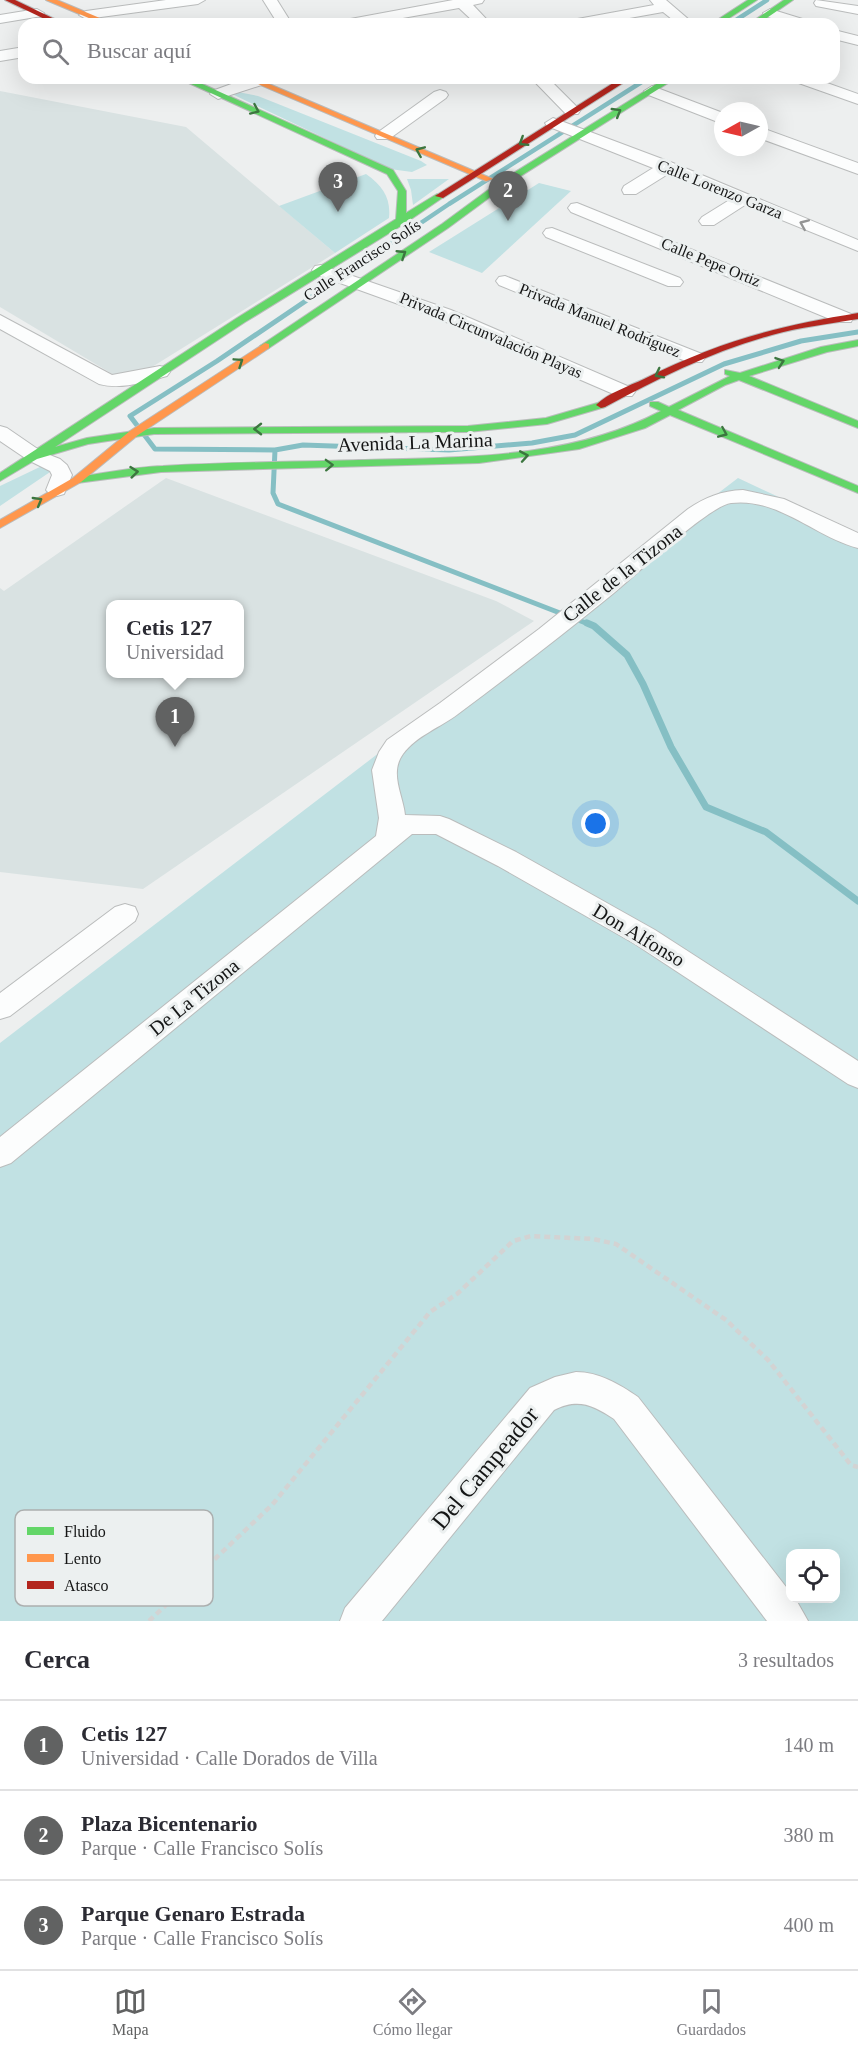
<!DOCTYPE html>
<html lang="es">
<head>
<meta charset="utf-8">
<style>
  body { margin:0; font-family:"Times New Roman",serif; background:#f2f2f3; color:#2b2b33 }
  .controls { position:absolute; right:18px; bottom:18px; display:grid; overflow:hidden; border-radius:12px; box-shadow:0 6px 24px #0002 }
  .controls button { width:54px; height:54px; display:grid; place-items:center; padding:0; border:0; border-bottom:2px solid #e1e1e2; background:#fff; color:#2b2b33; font:30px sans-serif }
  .compass { position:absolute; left:714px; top:102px; width:54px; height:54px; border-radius:50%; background:#fff; box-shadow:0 6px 24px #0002; rotate:262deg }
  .you { position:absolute; left:596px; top:824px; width:21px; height:21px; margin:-15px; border:4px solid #fff; border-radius:50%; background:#1a73e8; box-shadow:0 0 0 9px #1a73e833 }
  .badge { display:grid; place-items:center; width:39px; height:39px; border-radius:50%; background:#616262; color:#fff; font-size:20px; font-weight:700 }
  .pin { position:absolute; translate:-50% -50px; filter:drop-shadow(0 2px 3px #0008) }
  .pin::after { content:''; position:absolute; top:32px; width:21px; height:18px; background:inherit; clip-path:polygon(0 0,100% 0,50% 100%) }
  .popup { position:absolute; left:106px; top:600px; width:138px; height:78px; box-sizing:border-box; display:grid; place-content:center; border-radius:12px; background:#fff; filter:drop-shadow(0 2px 4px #0005); font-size:20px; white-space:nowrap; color:#7c7c81 }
  .popup b { font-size:22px; color:#2b2b33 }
  .popup::after { content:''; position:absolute; left:50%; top:100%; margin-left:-12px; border:12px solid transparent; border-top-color:#fff }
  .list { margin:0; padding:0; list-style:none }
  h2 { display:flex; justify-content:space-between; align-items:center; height:78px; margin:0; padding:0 24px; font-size:26px }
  h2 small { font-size:20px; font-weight:400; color:#7c7c81 }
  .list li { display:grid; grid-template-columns:39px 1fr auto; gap:18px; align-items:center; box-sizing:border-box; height:90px; padding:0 24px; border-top:2px solid #e1e1e2 }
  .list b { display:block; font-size:22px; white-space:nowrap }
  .list p { margin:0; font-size:20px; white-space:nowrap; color:#7c7c81 }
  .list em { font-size:20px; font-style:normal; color:#7c7c81 }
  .icon { flex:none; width:33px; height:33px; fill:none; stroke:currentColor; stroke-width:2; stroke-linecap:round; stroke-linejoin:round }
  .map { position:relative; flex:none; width:858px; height:1621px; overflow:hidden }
  .search { position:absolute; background:#fff; box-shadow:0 6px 24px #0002; left:18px; right:18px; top:18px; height:66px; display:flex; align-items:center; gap:15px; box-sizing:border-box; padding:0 21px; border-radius:18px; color:#7c7c81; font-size:22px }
  .sheet { height:348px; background:#fff }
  nav { display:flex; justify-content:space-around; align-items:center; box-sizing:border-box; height:84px; border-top:2px solid #e1e1e2; background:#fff; font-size:16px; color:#7c7c81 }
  nav a { display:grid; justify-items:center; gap:3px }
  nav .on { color:#616262 }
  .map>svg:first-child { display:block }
  .built { fill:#d9e2e2; fill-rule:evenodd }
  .green { fill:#c1e1e3; fill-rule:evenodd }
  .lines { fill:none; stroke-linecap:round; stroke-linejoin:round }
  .stream-far2 { stroke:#85bfc4; stroke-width:4.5 }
  .stream-far1 { stroke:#85bfc4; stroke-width:5 }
  .stream { stroke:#85bfc4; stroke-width:7 }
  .street-casing { stroke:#babcbc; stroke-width:2 }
  .fast-casing { stroke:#babcbc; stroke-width:2 }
  .slow-casing { stroke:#babcbc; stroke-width:2 }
  .jam-casing { stroke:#babcbc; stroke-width:2 }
  .path { stroke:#d3d3d3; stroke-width:4.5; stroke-dasharray:6 4; stroke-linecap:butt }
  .street { fill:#fcfdfd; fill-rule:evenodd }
  .fast { fill:#63d668; fill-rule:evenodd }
  .slow { fill:#ff974d; fill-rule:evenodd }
  .jam { fill:#b3261e; fill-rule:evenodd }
  .oneway { stroke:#3c763f }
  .oneway2 { stroke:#949595 }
  .labels { text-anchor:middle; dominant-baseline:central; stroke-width:6; stroke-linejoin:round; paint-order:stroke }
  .far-street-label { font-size:16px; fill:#151616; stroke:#ecf0f0 }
  .street-label { font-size:20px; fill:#151616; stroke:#ecf0f0 }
  .near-street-label { font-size:24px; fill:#151616; stroke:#ecf0f0 }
  .key { fill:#ecf0f0; stroke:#acafaf; stroke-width:1.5 }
  .key-label { font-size:16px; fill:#151616 }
</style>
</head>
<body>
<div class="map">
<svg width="858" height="1621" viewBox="0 0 858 1621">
  <rect width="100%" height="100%" fill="#edefef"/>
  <path class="built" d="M0,91L186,127L335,253L152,367L114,375L0,307Z
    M166,478L496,601L534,621L143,889L0,872V588L4,591ZM110,604H240V674H110Z"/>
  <path class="green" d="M238,92L258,96L421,161L427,165L412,172L390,169L232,94Z
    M366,174C383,186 391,198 389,218L335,253L279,206Z
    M407,179H449L413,205L411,190Z
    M539,183L571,191L482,273L429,252Z
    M44,465L53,470L0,506V486Z
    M738,478L858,534V1621H0V1043ZM790,1554H836V1598H790Z"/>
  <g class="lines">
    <path class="stream-far2" d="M730,24L767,0
      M342,276L449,204L648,78"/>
    <path class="stream-far1" d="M275,450L155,449L130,416L217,361L344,275
      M591,625L278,504L273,493L275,450L303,445L449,450L532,443L575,435L724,364L801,341L858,332"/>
    <path class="stream" d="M587,623L594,626L627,655L643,684L671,747L706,807L766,832L858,901"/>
    <defs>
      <path id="street" d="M166,0H205L198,4L86,19L79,15L86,11Z
        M263,0H277L292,24H278Z
        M453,0H484L482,3L473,5L491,24H476L459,8L369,24H338L345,20Z
        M650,0H666L694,24H678L663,12L596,24H565L572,20L654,5Z
        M816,0L858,6V14L816,6L814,3Z
        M37,9L44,13L42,16L0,23V15Z
        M770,9L809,21L811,24H789L765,16L763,13Z
        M834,30L858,36V45L834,39Z
        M24,47V57L0,61V51Z
        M248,78H277L274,81L218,99L210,94L212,91Z
        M531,78H548L578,108L580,111L578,114H566Z
        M790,78H813L858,94V104L793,81Z
        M652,86L723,113V124L646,94L644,91Z
        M440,90L446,92L448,95L446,98L389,139H377L375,136L377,133L434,92Z
        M553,118L673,163L858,240V251L745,205L714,225H702L699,221L702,217L731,199L668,174L636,194H624L622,190L624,186L653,168L547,126L545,123Z
        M759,127L858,163V174L759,138Z
        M577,203L851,314L853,318L851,322H837L571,212L568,208L571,204Z
        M552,228L680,278L683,282L680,286H668L546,237L543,233L546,229Z
        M321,265L451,310L632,388L635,392L632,396H618L437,318L315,274L312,270L315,266Z
        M505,276L702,354L705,358L702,362H688L499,285L496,281L499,277Z
        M0,315L112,375L160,366L167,368L170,372L167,376C144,382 122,390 99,384L0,329Z
        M0,426L7,428L42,452L60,459L67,465L72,475L64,494L57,496L50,494L46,490L52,475L50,471L28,460L0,441Z
        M743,490L784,499L858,533V548C815,537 778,497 731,503C708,506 632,579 609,597C560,637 509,676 458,714C441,727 416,736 403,754C389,773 403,795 405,815L440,816L449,819L516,852L655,930L858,1061V1088L848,1084L635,944L498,866L436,834H412L11,1163L0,1167V1137L376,836L379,818L372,770L379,752L387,740L440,703L539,629L688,509C706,497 721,491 743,490Z
        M125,904L135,907L138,914L135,921L10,1016L0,1019V993L115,907Z
        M576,1372C599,1372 619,1384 638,1397L790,1592V1598H795L808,1621H767L614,1419C593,1405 578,1398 554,1410L382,1621H340L345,1608L530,1388L555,1377Z"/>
      <path id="fast" d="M748,0H757L720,24H711Z
        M784,0H793L758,24H749Z
        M178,78H189L393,170L406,191V213L437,194L445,196L404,224L245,322L55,447L87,438L154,428L468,426L546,418L601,402L606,405L605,407L547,424L468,432L154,434L88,444L37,459L0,481V473L237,318L396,219L398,191L387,174Z
        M666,78H676L505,186L448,228L269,348L265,349L260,346L442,224L499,182Z
        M858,340V346L827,352L749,376L858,421V428L739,380L725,385L678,410L858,486V493L670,415L645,428L579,449L479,463L161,472L77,483L71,480L77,477C105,473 134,467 163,466C228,462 294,462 359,460C461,457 569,460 661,411L650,406V402H658L669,407L730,376L725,374V370L740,373L821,347Z"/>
      <path id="slow" d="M46,0H57L114,24H103Z
        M244,78H255L493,179L486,181Z
        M265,343L269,344V348L138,435L81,482L0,528V520L73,478L130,431Z"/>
      <path id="jam" d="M5,0H15L65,24H55Z
        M621,78H631L443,198L435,196Z
        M858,313V319C829,324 800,327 772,335C713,351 659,378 605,407L601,408L596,405C608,393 629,386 644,379C718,342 777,326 858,313Z"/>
    </defs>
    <use href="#street" class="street-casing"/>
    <use href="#fast" class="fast-casing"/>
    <use href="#slow" class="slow-casing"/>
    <use href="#jam" class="jam-casing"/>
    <path class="path" d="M149,1621L272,1505L430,1312L457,1294L513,1241L531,1236L593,1239L616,1244L726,1320L768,1360L851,1465L858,1467"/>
    <use href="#street" class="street"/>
    <use href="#fast" class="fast"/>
    <use href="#slow" class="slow"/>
    <use href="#jam" class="jam"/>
  </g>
  <defs><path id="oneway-chevron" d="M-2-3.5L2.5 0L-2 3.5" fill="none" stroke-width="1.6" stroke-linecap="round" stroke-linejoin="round" transform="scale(1.5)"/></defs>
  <g class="oneway">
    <use href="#oneway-chevron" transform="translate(255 110) rotate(24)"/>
    <use href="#oneway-chevron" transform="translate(617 112) rotate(-31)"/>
    <use href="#oneway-chevron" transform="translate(523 142) rotate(148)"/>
    <use href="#oneway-chevron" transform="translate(420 151) rotate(-157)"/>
    <use href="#oneway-chevron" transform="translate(402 254) rotate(-33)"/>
    <use href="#oneway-chevron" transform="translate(239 362) rotate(-34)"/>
    <use href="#oneway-chevron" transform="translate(780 362) rotate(-19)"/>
    <use href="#oneway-chevron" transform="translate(659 374) rotate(153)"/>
    <use href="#oneway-chevron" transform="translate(258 429) rotate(180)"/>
    <use href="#oneway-chevron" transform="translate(723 433) rotate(23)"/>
    <use href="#oneway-chevron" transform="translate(524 456) rotate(-10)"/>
    <use href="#oneway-chevron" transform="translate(329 465) rotate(-2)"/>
    <use href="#oneway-chevron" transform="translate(134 472) rotate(-6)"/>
    <use href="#oneway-chevron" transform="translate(38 501) rotate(-30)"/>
  </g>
  <use class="oneway2" href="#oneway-chevron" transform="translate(804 224) rotate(-157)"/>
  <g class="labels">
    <g class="far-street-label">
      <text transform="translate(720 189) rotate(22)">Calle Lorenzo Garza</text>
      <text transform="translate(362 260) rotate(-33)">Calle Francisco Solís</text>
      <text transform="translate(711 262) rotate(22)">Calle Pepe Ortiz</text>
      <text transform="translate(600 320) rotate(22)">Privada Manuel Rodríguez</text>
      <text transform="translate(491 335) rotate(23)">Privada Circunvalación Playas</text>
    </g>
    <g class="street-label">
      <text transform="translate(415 442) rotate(-2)">Avenida La Marina</text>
      <text transform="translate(622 573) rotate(-38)">Calle de la Tizona</text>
      <text transform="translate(639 935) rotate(31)">Don Alfonso</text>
      <text transform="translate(194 997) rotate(-39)">De La Tizona</text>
    </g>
    <g class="near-street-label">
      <text transform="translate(485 1468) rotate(-50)">Del Campeador</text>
    </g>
  </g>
  <rect x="15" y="1510" width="198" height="96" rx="9" class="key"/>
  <rect x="27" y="1527" width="27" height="8" fill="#63d668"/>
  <rect x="27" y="1554" width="27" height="8" fill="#ff974d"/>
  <rect x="27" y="1581" width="27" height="8" fill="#b3261e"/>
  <g class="key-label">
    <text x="64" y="1537">Fluido</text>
    <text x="64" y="1564">Lento</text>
    <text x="64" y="1591">Atasco</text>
  </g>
</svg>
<div class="controls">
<button><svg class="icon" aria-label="locate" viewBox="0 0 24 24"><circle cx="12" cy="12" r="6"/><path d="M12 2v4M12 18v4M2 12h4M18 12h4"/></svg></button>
</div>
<svg class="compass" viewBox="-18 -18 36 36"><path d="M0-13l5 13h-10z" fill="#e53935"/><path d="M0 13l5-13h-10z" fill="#7c7c81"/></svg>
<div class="you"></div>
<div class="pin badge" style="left:175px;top:747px">1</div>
<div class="popup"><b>Cetis 127</b>Universidad</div>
<div class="pin badge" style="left:508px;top:221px">2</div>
<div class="pin badge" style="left:338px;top:212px">3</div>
<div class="search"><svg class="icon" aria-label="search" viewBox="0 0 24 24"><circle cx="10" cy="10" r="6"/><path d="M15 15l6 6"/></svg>Buscar aquí</div>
</div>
<section class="sheet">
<h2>Cerca<small>3 resultados</small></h2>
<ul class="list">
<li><span class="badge">1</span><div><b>Cetis 127</b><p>Universidad · Calle Dorados de Villa</p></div><em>140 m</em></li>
<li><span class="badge">2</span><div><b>Plaza Bicentenario</b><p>Parque · Calle Francisco Solís</p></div><em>380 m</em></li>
<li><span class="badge">3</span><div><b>Parque Genaro Estrada</b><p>Parque · Calle Francisco Solís</p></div><em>400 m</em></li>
</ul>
</section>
<nav>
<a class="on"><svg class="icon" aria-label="map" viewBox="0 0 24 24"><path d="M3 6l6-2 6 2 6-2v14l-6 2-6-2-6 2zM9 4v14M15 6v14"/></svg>Mapa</a>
<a><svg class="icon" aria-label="directions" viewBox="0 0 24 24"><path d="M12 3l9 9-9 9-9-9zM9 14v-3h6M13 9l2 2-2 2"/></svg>Cómo llegar</a>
<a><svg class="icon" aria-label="saved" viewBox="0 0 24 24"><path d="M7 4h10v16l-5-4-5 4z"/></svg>Guardados</a>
</nav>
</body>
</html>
